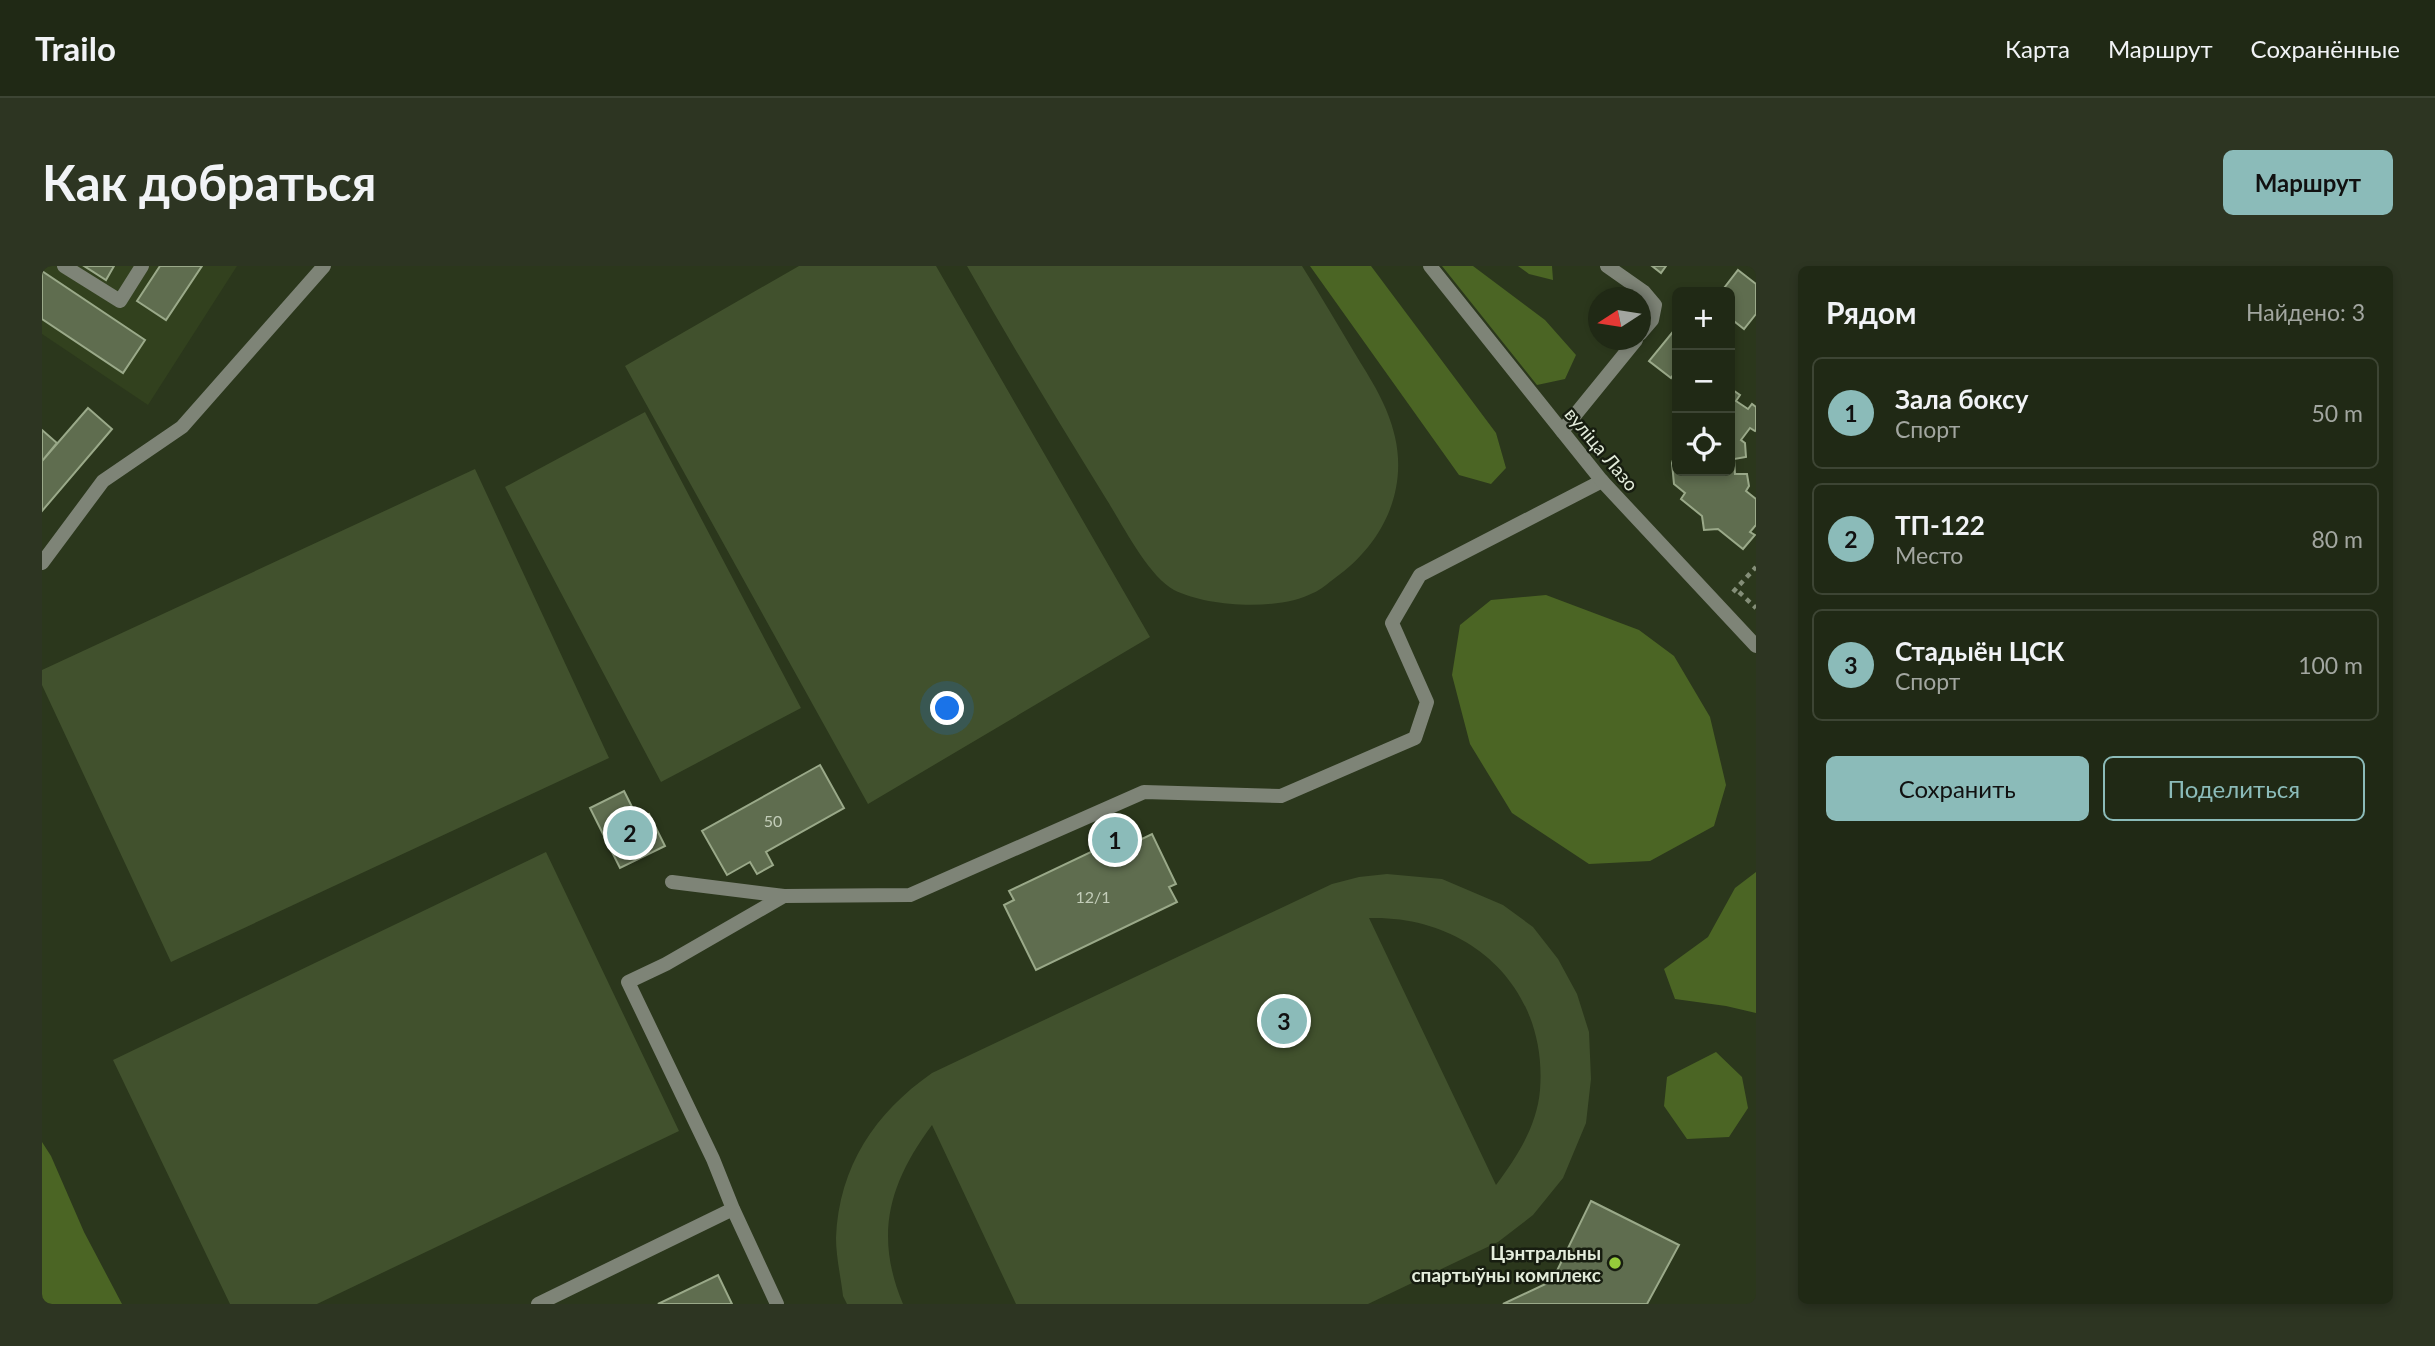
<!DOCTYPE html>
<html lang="ru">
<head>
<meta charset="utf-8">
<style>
  body { margin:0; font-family:Lato,sans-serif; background:#2d3522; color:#f1f3f6 }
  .controls { position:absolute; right:21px; top:21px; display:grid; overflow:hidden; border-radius:10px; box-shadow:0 4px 10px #0003 }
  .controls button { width:63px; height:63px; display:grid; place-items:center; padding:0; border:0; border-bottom:2px solid #3d4534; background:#202915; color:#f1f3f6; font:35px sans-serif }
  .compass { position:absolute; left:1546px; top:21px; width:63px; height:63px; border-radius:50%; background:#202915; box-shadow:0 4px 10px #0003; rotate:258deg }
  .you { position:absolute; left:906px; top:443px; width:24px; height:24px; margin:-18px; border:5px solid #fff; border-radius:50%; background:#1a73e8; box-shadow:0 0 0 10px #1a73e833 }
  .badge { display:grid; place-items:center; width:46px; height:46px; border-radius:50%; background:#8bbbb9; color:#111; font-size:23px; font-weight:700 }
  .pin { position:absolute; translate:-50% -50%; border:4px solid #fff; box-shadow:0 2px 7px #0006 }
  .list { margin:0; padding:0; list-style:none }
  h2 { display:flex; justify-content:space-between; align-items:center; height:91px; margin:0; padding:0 28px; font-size:30px }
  h2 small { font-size:23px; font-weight:400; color:#a2a6a0 }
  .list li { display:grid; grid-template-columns:46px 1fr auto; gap:21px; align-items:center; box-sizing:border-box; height:112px; margin:0 14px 14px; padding:0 14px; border:2px solid #3d4534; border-radius:10px }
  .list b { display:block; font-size:26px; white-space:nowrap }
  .list p { margin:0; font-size:23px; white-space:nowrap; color:#a2a6a0 }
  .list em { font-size:23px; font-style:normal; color:#a2a6a0 }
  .actions { display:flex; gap:14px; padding:21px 28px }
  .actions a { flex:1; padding:16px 0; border:2px solid #8bbbb9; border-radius:10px; text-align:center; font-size:24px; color:#8bbbb9 }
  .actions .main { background:#8bbbb9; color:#111 }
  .icon { flex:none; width:38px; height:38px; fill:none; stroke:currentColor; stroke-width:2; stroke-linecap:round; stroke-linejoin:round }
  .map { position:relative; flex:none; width:1714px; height:1038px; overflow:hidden; border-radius:10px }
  header { display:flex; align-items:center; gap:42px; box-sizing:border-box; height:98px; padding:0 35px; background:#202915; border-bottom:2px solid #3d4534 }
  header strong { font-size:33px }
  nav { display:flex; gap:38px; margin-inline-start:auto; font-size:24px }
  .intro { display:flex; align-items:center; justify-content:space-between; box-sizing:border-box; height:168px; padding:0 42px }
  h1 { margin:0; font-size:49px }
  .button { padding:18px 32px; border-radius:10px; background:#8bbbb9; color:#111; font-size:24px; font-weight:700 }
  main { display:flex; gap:42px; padding:0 42px }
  aside { flex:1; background:#202915; border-radius:10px; box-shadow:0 4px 10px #0003 }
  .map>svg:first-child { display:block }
  .built { fill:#32411e }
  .green { fill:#41512d; fill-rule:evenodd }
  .forest { fill:#4b6524 }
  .building { fill:#5f6d4f; stroke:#9aa989; stroke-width:2 }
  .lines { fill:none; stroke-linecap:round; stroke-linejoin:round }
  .path { stroke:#848e78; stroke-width:4.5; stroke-dasharray:5 5; stroke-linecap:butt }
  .service { stroke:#7e8477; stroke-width:14 }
  .minor { stroke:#7e8477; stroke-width:14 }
  .poi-dot { fill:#95cc3b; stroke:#171d10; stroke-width:2.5 }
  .labels { text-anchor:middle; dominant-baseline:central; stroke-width:5; stroke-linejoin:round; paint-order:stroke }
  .number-label { font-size:16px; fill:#c3cdb9 }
  .street-label { font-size:19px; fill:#e4eddc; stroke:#171d10 }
  .poi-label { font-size:19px; font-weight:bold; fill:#e4eddc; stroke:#171d10; text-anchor:end }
</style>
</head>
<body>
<header>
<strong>Trailo</strong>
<nav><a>Карта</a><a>Маршрут</a><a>Сохранённые</a></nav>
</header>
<div class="intro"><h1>Как добраться</h1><a class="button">Маршрут</a></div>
<main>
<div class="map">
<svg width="1714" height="1038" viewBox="0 0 1714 1038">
  <rect width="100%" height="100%" fill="#2b371c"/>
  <path class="built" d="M0,0H195L106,139L0,68Z"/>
  <path class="green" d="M757,0H894L1108,371L826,538L583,100Z
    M925,0H1260C1278,29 1295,57 1312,86C1329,114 1346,139 1353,171C1366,228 1338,280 1293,312C1286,317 1279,324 1271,327C1237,345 1166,341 1132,324C1106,310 1079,256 1063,231C1016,155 969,78 925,0Z
    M603,146L759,442L619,516L463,221Z
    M433,203L567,492L129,696L0,419V404Z
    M504,586L637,865L275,1038H188L71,794Z
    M1345,608L1400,613L1461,639L1491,661L1516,693L1535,728L1547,766L1549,813L1544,857L1521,912L1491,949L1456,976L1326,1038H974L890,859C847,917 832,969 861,1038H805L801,1030C799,1012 794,991 794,972C797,900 833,847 890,807L1290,618L1317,611ZM1327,652C1427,649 1506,721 1498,824C1495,860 1475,891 1454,919Z"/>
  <path class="forest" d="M1268,0H1329L1454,167L1464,202L1449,218L1417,209Z
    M1400,0H1431L1503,54L1534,89L1523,113L1495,119Z
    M1476,0H1510L1511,14L1487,8Z
    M1504,329L1597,364L1632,390L1668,451L1684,519L1672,560L1608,595L1547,598L1470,547L1428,478L1410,409L1418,359L1449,334Z
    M1714,606V747L1684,740L1633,733L1622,703L1666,671L1693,622Z
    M1674,786L1700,811L1706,842L1687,871L1645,873L1622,840L1625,811Z
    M0,876L9,890L42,966L80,1038H0Z"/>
  <path class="building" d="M42,0H72L64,14Z
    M118,0H160L124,54L95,35Z
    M1610,0H1624L1619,7Z
    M1696,4L1714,18V48L1702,63L1688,52V26H1679Z
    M0,5L103,74L81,107L0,53Z
    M1634,62L1635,103L1629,112L1607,95Z
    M1688,122L1698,129L1694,135L1706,143L1710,138L1714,141V164L1713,165L1708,162L1699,174L1703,177L1704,191L1692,193L1693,208H1705L1707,220L1704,225L1714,233V259L1708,266L1713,269L1701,283L1676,263L1662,264L1660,250L1639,233L1643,227L1632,218L1630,197L1635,180V205H1688Z
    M46,142L70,163L0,245V195Z
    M0,164L15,177L0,195Z
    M778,499L802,542L724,586L731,599L715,608L708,596L685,609L660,565Z
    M582,525L596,553L607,548L623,580L578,602L548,542Z
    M1095,564L1100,573L1110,568L1134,618L1127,621L1135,636L994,704L962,639L972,634L967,625Z
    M1549,935L1637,979L1605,1038H1461L1510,1015Z
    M676,1009L690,1038H616Z"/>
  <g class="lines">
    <path class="path" d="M1691,326L1714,301
      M1697,326L1714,342"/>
    <path class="service" d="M22,0L78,35L100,0
      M1565,0L1602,26L1613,39L1610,54L1598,68
      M1520,165L1594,74
      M0,297L61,215L140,161L282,0
      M630,616L742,630L868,629L1102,526L1239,530L1373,472L1385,436L1350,357L1378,309L1560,215
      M496,1038L691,943
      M735,1038L691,943L671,893L586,716L624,698L742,630"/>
    <path class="minor" d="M1388,0L1560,215L1714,380"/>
  </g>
  <circle class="poi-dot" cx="1573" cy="997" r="7"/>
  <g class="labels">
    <g class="number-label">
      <text x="731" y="554">50</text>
      <text x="1051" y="630">12/1</text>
    </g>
    <g class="street-label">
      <text transform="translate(1560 183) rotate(50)">вуліца Лазо</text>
    </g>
    <g class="poi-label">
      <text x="1559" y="986">Цэнтральны<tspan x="1559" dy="22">спартыўны комплекс</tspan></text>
    </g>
  </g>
</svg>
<div class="controls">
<button>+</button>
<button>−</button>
<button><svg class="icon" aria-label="locate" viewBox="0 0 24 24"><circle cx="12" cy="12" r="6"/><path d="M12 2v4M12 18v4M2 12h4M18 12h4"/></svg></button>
</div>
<svg class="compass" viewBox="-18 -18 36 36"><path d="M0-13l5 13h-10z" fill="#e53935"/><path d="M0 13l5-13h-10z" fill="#a2a6a0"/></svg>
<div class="you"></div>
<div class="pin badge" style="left:1073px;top:574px">1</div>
<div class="pin badge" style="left:588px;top:567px">2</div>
<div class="pin badge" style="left:1242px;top:755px">3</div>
</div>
<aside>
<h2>Рядом<small>Найдено: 3</small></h2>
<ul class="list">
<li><span class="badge">1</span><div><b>Зала боксу</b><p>Спорт</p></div><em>50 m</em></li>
<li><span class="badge">2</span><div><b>ТП-122</b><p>Место</p></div><em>80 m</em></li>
<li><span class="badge">3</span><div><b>Стадыён ЦСК</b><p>Спорт</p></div><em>100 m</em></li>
</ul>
<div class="actions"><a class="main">Сохранить</a><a>Поделиться</a></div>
</aside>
</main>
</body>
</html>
